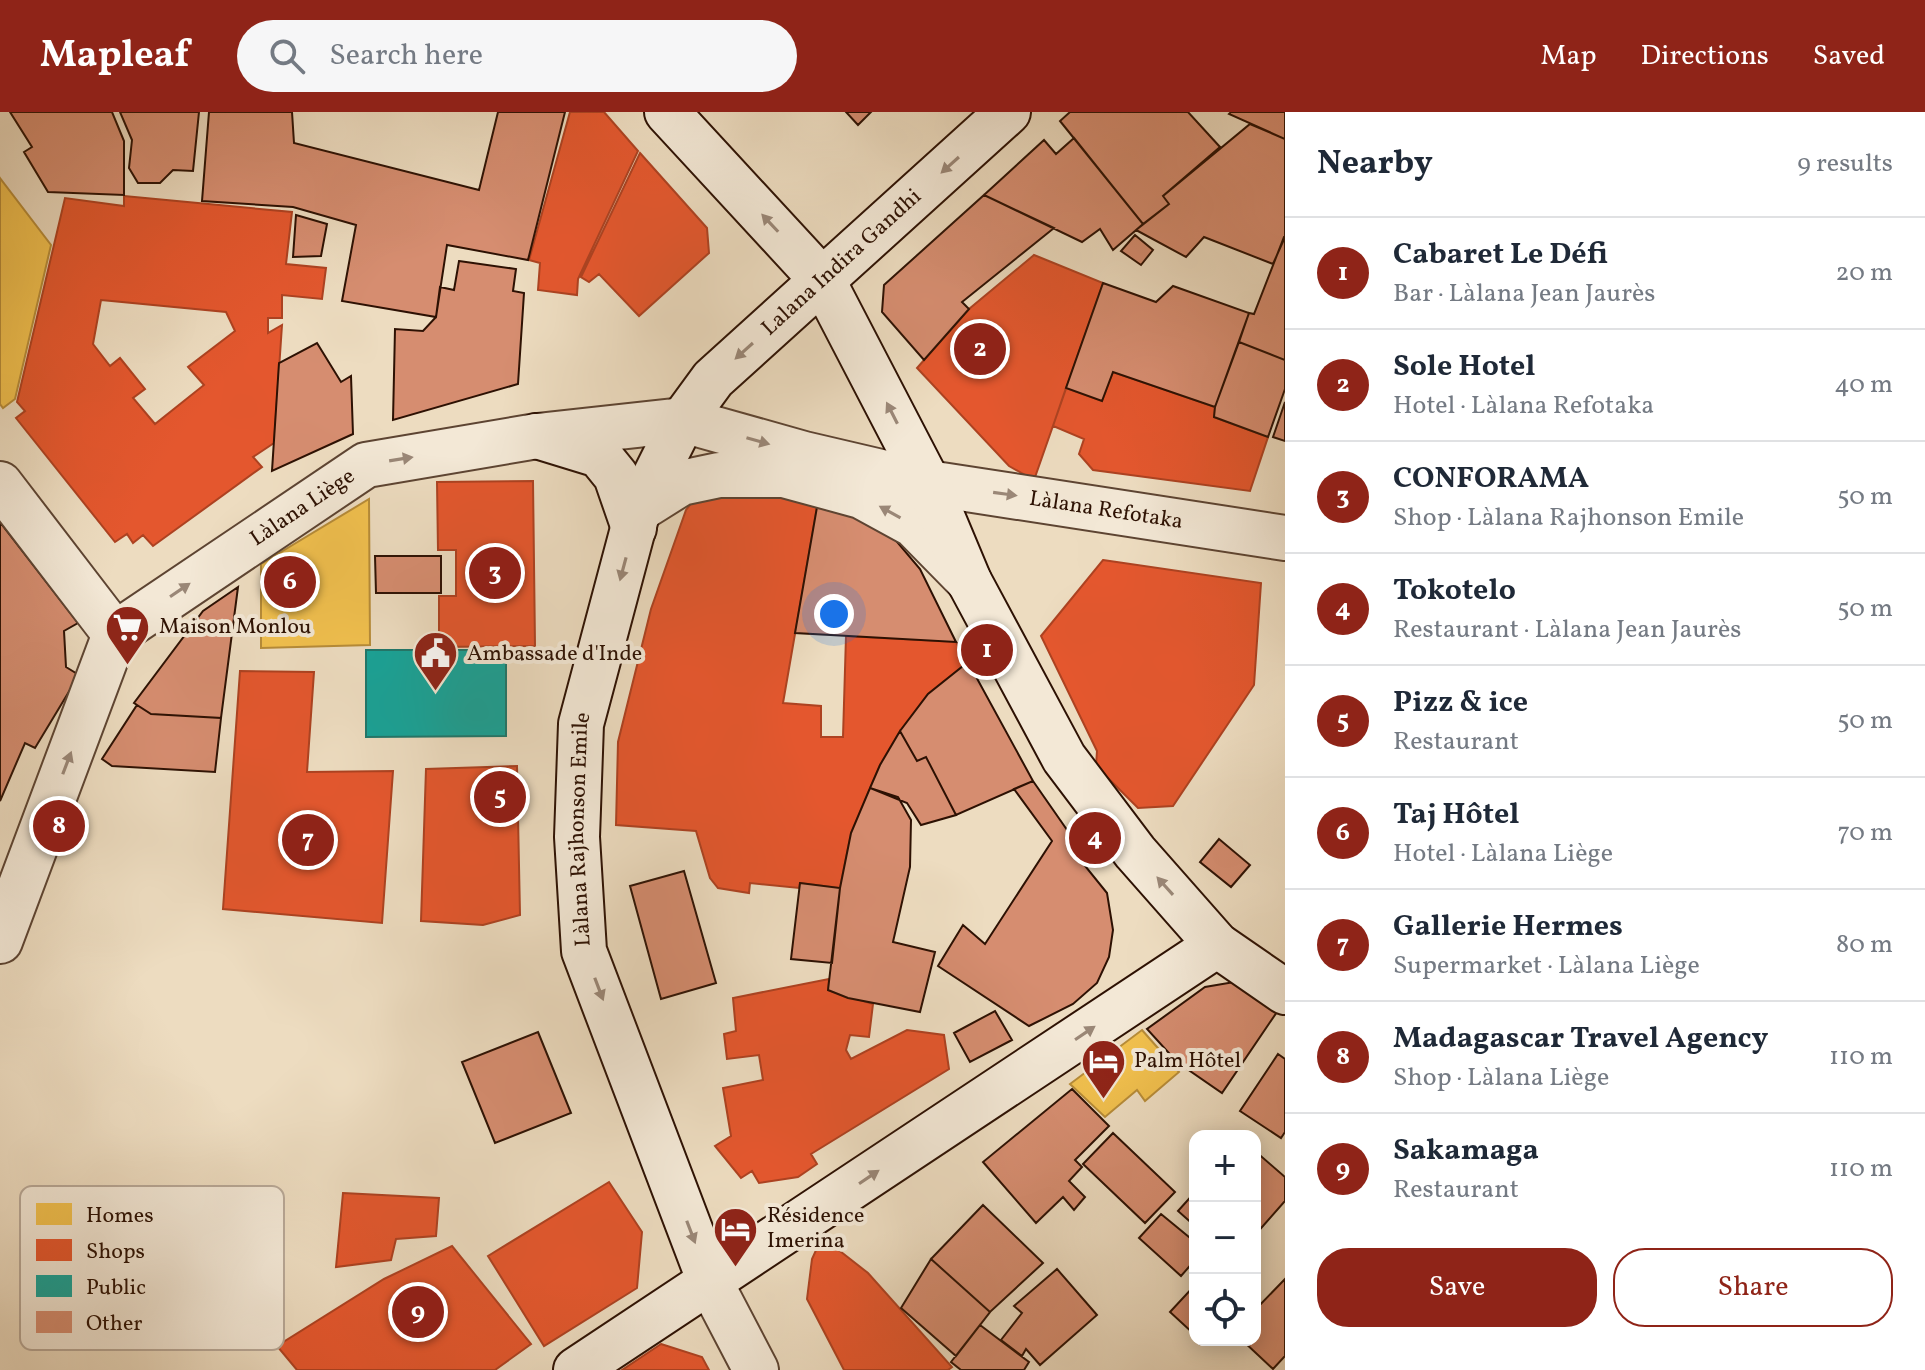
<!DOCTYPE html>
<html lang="en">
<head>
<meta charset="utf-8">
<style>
  body { margin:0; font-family:Vollkorn,serif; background:#f6f6f7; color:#1f2937 }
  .controls { position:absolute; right:24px; bottom:24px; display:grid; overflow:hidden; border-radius:16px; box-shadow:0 4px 20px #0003 }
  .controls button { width:72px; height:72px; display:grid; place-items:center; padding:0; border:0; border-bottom:2px solid #e0e1e3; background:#fff; color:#1f2937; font:40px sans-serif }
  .you { position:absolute; left:834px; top:502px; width:28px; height:28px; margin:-20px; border:6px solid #fff; border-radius:50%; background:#1a73e8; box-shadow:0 0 0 12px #1a73e833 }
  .badge { display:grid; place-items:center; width:52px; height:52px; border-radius:50%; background:#8f2418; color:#fff; font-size:26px; font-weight:700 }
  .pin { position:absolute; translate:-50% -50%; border:4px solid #fff; box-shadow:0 2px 8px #0006 }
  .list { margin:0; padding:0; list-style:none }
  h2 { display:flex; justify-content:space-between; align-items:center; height:104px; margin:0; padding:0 32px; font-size:34px }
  h2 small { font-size:26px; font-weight:400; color:#747a83 }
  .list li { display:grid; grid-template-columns:52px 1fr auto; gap:24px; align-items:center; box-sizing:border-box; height:112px; padding:0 32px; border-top:2px solid #e0e1e3 }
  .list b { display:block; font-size:30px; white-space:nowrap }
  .list p { margin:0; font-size:26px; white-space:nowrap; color:#747a83 }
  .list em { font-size:26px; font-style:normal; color:#747a83 }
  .actions { display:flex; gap:16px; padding:24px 32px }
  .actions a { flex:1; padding:18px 0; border:2px solid #8f2418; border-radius:32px; text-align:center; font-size:28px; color:#8f2418 }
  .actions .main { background:#8f2418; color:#fff }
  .icon { flex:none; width:44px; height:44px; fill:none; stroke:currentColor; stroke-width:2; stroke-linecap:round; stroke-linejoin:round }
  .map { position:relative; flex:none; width:1285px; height:1258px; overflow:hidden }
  header { display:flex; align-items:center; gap:48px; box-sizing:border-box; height:112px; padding:0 40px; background:#8f2418; color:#fff }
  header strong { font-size:38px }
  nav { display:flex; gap:44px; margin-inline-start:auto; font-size:28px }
  .search { width:560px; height:72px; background:#f6f6f7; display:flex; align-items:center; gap:20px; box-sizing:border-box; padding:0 28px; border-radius:44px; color:#747a83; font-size:30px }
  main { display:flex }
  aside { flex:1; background:#fff }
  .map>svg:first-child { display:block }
  .homes { fill:#f2c14e; stroke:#b78c38; stroke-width:2 }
  .shops { fill:#e4572e; stroke:#ad4221; stroke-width:2; fill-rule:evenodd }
  .public { fill:#17a398; stroke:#1e776b; stroke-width:2 }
  .building { fill:#d68d70; stroke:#2d1103; stroke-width:2 }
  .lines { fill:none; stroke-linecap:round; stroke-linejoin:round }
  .street-casing { stroke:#5d4432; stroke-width:48 }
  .secondary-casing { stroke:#2d1103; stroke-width:48 }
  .street { stroke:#f3e8d6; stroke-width:44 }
  .secondary { stroke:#f3e8d6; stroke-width:44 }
  .oneway { fill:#9a8777 }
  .labels { text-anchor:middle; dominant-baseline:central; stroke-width:8; stroke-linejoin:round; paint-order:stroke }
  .street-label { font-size:22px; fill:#2d1103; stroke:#f3e8d6 }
  .poi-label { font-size:22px; fill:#2d1103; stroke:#f3e8d6; text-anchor:start }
  .key { fill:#f3e8d6; stroke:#b8a897; stroke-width:2 }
  .key-label { font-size:22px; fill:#2d1103 }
</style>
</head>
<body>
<header>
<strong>Mapleaf</strong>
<div class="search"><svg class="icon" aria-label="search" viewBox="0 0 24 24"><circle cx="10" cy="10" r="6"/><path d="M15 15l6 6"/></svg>Search here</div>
<nav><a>Map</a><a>Directions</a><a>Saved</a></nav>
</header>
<main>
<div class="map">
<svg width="1285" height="1258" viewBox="0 0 1285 1258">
  <rect width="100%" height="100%" fill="#eddcc0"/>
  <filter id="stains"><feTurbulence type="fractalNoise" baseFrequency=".0025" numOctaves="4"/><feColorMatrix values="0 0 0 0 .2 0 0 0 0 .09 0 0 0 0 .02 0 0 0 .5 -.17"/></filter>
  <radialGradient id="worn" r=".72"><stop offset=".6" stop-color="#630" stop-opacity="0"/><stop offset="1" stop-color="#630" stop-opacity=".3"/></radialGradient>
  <path class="homes" d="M0,66L51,133L15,287L3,296L0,292Z
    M369,387L370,533L261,536V452Z
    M1142,918L1179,960L1145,989L1137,978L1105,1005L1070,972Z"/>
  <path class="shops" d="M570,0H604L638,39L578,167L577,183L538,178L540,151L529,148Z
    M640,41L707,116L709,141L639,204L599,162L589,170L581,165Z
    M124,84L292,100L286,152L326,156L322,187L282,183V206H268V221L282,213L274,331L253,345L262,355L153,434L143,423L133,431L127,422L115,430L16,306L25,299L17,290L65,86L124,94ZM101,188L226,200L235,219L188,255L204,273L155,312L133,286L145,277L120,246L110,254L93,232Z
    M1034,143L1103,171L1034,368L1009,354L917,256L969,197Z
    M1113,260L1215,295L1214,305L1268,325L1250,379L1093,358L1079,342L1084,327L1053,314L1066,276L1102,289Z
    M533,369L535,534L439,535V484H456V438H438L437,370Z
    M777,381L817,395L783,591L821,594V625H843L846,524L956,530L968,550L928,582L900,619L880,653L851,721L840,776L800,771L799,776L750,771L749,781L718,776L710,766L696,719L616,713L618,630L651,497L686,398L697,384Z
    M1103,448L1261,471L1254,573L1173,694L1138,696L1096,654L1097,639L1041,524Z
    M240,559L314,560L307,660L393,659L382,811L223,797Z
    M517,654L520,803L483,813L421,809L426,657Z
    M829,867L828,878L873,892L869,925L850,923L846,938L851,947L907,918L944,923L949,957L811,1042L817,1052L798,1065L759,1071L752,1059L741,1066L715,1034L731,1024L723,976L763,968L759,943L727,947L724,922L736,919L733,886Z
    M609,1070L642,1120L637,1176L544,1234L488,1144Z
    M343,1081L439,1086L436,1124L396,1127L391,1148L336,1155Z
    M822,1125L868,1161L952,1255L948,1258H844L807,1187L812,1147Z
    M452,1134L531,1232L495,1258H297L277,1234L384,1167Z
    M661,1232L702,1245L709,1258H622Z"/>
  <path class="public" d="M366,538H506V624L366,625Z"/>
  <path class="building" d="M10,0H112L124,29V83L48,80L24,40L32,35Z
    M120,0H199L193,59L173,58L160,71H138L129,56L132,28Z
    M209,0H292L294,31L479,78L498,0H565L528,148L447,133L436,205L342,189L356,113L293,95L202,89Z
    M846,0H871L858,13Z
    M1070,0H1188L1220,35L1163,84L1169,92L1143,112L1060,9Z
    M1231,0H1285V27L1229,2Z
    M1250,12L1285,27V125L1273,152L1204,125L1186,145L1136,118L1169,92L1163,84Z
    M1074,26L1143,112L1113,138L1100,117L1082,130L984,83L1044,28L1056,42Z
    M984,83L1054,116L962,190L969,197L924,248L882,200L884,173Z
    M296,103L327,112L321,144L293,145Z
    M1135,123L1153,138L1141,153L1121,139Z
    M1284,125H1285V248L1239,230L1249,201L1254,202Z
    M459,149L516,157L513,179L524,181L518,272L393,308L395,217L423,219L436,205L440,175L454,178Z
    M1103,171L1156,190L1173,174L1249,201L1215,295L1113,260L1102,289L1066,276Z
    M1239,230L1285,248V277L1268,325L1214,305L1215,295Z
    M317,231L341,270L351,264L353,322L272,359L279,251Z
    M1285,290V329L1273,325Z
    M817,395L840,397L893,425L920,457L956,530L795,521Z
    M0,410L78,511L64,519L66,555L79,563L35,636L25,631L0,689Z
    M375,444H441V481H376Z
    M238,475L221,606L151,602L134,591L203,499Z
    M968,550L1033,669L956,703L926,645L917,649L900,619L928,582Z
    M137,593L151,602L221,606L215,660L112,654L102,647Z
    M900,619L917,649L926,645L956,703L921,713L907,691L870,676L880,653Z
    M1033,669L1081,738L1077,744L1107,781L1113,818L1109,845L1097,871L1073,892L1029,914L938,854L963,813L985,832L1052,729L1014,677Z
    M870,676L898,685L911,708L910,755L893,830L935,840L920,900L848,886L828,878L840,776L851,721Z
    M1219,727L1250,753L1231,775L1200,750Z
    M684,759L716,871L661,887L630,774Z
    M800,771L840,776L832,851L791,847Z
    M1240,869L1279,897L1222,981L1177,950L1147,917L1205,875Z
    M995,899L1012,928L970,950L954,921Z
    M538,920L571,1001L495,1031L462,950Z
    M1278,942L1285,947V1020L1281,1026L1240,999Z
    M1072,977L1109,1014L1075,1048L1082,1055L1069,1069L1085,1085L1074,1098L1063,1085L1036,1111L983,1050Z
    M1113,1021L1175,1080L1145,1111L1083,1052Z
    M1255,1039L1285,1065V1089L1255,1123Z
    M1195,1080V1114L1178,1099Z
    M983,1093L1043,1151L990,1200L931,1147Z
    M1161,1102L1195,1130V1148L1181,1164L1139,1126Z
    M931,1147L990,1200L956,1244L901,1196Z
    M1057,1157L1097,1203L1040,1253L1026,1237L1022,1244L1001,1228L1022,1201L1014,1194Z
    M1285,1167V1244L1273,1257L1242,1228H1255V1198Z
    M1195,1173V1223L1170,1200Z
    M980,1213L1029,1250L1024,1258H961L951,1250Z"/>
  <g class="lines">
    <defs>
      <g id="street">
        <path d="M0,372L115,522"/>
        <path d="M638,398L681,371L719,363H784L861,384L914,413L969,469"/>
        <path id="s1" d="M0,829L115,522L366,353L537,324L683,308L804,342L928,371L1285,426"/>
        <path d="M710,1170L756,1258"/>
      </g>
      <g id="secondary">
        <path d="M667,0L823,169L928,371L969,469L1064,646L1135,740L1217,833L1285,880"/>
        <path d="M537,324L599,343L616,364L634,416"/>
        <path id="s2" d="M710,1170L584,839L577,725L581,612L638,398L683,308L713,267L1008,0"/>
        <path d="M576,1258L1217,833"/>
      </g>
    </defs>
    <use href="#street" class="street-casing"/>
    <use href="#secondary" class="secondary-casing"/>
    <use href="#street" class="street"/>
    <use href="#secondary" class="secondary"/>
  </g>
  <defs><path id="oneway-solid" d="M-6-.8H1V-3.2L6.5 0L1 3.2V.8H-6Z" transform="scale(2)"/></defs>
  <g class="oneway">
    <use href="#oneway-solid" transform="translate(950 53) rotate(138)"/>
    <use href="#oneway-solid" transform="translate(770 111) rotate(-133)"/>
    <use href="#oneway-solid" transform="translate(744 239) rotate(138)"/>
    <use href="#oneway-solid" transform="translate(892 301) rotate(-117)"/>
    <use href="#oneway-solid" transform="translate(758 329) rotate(16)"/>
    <use href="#oneway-solid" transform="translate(401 347) rotate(-9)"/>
    <use href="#oneway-solid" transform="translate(1005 382) rotate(8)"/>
    <use href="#oneway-solid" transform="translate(890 400) rotate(-151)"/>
    <use href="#oneway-solid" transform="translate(623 457) rotate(105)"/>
    <use href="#oneway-solid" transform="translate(180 478) rotate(-34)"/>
    <use href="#oneway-solid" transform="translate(67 651) rotate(-69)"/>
    <use href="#oneway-solid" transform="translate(1165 774) rotate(-132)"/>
    <use href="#oneway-solid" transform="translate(599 877) rotate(69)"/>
    <use href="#oneway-solid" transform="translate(1085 921) rotate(-34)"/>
    <use href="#oneway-solid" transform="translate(869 1065) rotate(-34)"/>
    <use href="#oneway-solid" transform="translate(691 1120) rotate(69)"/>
  </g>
  <defs>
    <symbol id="supermarket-pin" viewBox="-11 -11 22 30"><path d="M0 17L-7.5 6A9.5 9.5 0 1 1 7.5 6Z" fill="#8f2418" stroke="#f3e8d6"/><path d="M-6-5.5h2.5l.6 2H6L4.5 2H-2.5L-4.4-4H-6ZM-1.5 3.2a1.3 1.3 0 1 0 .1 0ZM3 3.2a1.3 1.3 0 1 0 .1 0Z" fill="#fff"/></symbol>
    <symbol id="civic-pin" viewBox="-11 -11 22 30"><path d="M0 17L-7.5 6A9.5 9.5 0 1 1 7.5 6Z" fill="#8f2418" stroke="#f3e8d6"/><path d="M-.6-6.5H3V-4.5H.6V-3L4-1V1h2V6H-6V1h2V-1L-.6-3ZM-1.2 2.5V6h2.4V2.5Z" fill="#fff"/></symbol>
    <symbol id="hotel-pin" viewBox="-11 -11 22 30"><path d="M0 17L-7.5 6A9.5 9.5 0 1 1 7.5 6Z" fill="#8f2418" stroke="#f3e8d6"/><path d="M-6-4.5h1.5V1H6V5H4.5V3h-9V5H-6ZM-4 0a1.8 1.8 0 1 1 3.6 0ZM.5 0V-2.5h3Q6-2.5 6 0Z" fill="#fff"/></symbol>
  </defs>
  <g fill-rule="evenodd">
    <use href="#supermarket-pin" x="102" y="490" width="51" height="69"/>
    <use href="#civic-pin" x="410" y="516" width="51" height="69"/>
    <use href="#hotel-pin" x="1078" y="924" width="51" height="69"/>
    <use href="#hotel-pin" x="710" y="1092" width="51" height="69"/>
  </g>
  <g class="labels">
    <g class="street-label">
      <text stroke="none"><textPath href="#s2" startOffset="1128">Lalana Indira Gandhi</textPath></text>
      <text stroke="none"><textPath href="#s1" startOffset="554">Làlana Liège</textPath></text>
      <text stroke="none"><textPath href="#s1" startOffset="1384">Làlana Refotaka</textPath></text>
      <text stroke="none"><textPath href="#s2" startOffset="476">Làlana Rajhonson Emile</textPath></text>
    </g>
    <g class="poi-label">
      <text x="159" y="515">Maison Monlou</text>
      <text x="467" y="542">Ambassade d'Inde</text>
      <text x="1134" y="949">Palm Hôtel</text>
      <text x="767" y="1104">Résidence<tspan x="767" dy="25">Imerina</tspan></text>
    </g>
  </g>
  <rect x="20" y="1074" width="264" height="164" rx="12" class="key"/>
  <rect x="36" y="1091" width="36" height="22" fill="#f2c14e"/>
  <rect x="36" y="1127" width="36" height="22" fill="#e4572e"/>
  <rect x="36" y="1163" width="36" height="22" fill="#17a398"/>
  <rect x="36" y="1199" width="36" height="22" fill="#d68d70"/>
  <g class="key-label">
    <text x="86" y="1110">Homes</text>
    <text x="86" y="1146">Shops</text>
    <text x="86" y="1182">Public</text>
    <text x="86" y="1218">Other</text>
  </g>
  <rect width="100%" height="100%" filter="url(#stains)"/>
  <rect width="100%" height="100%" fill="url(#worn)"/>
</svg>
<div class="controls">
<button>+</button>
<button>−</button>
<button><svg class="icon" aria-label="locate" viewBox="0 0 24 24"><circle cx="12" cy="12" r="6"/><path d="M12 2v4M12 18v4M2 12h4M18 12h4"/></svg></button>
</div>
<div class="you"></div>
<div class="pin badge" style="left:987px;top:538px">1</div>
<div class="pin badge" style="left:980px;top:237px">2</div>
<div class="pin badge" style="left:495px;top:461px">3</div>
<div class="pin badge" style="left:1095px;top:726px">4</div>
<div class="pin badge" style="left:500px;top:685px">5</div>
<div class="pin badge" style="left:290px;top:470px">6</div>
<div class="pin badge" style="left:308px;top:728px">7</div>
<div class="pin badge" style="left:59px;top:714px">8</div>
<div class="pin badge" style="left:418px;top:1200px">9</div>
</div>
<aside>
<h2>Nearby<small>9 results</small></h2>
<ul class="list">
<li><span class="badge">1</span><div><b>Cabaret Le Défi</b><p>Bar · Làlana Jean Jaurès</p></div><em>20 m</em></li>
<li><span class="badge">2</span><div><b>Sole Hotel</b><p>Hotel · Làlana Refotaka</p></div><em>40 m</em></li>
<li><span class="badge">3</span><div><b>CONFORAMA</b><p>Shop · Làlana Rajhonson Emile</p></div><em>50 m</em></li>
<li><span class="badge">4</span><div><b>Tokotelo</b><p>Restaurant · Làlana Jean Jaurès</p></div><em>50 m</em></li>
<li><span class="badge">5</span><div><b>Pizz &amp; ice</b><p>Restaurant</p></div><em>50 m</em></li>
<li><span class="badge">6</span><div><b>Taj Hôtel</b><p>Hotel · Làlana Liège</p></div><em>70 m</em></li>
<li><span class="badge">7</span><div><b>Gallerie Hermes</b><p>Supermarket · Làlana Liège</p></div><em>80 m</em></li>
<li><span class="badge">8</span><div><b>Madagascar Travel Agency</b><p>Shop · Làlana Liège</p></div><em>110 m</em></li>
<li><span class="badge">9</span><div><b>Sakamaga</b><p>Restaurant</p></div><em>110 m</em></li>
</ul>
<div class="actions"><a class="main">Save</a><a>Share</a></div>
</aside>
</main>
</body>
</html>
